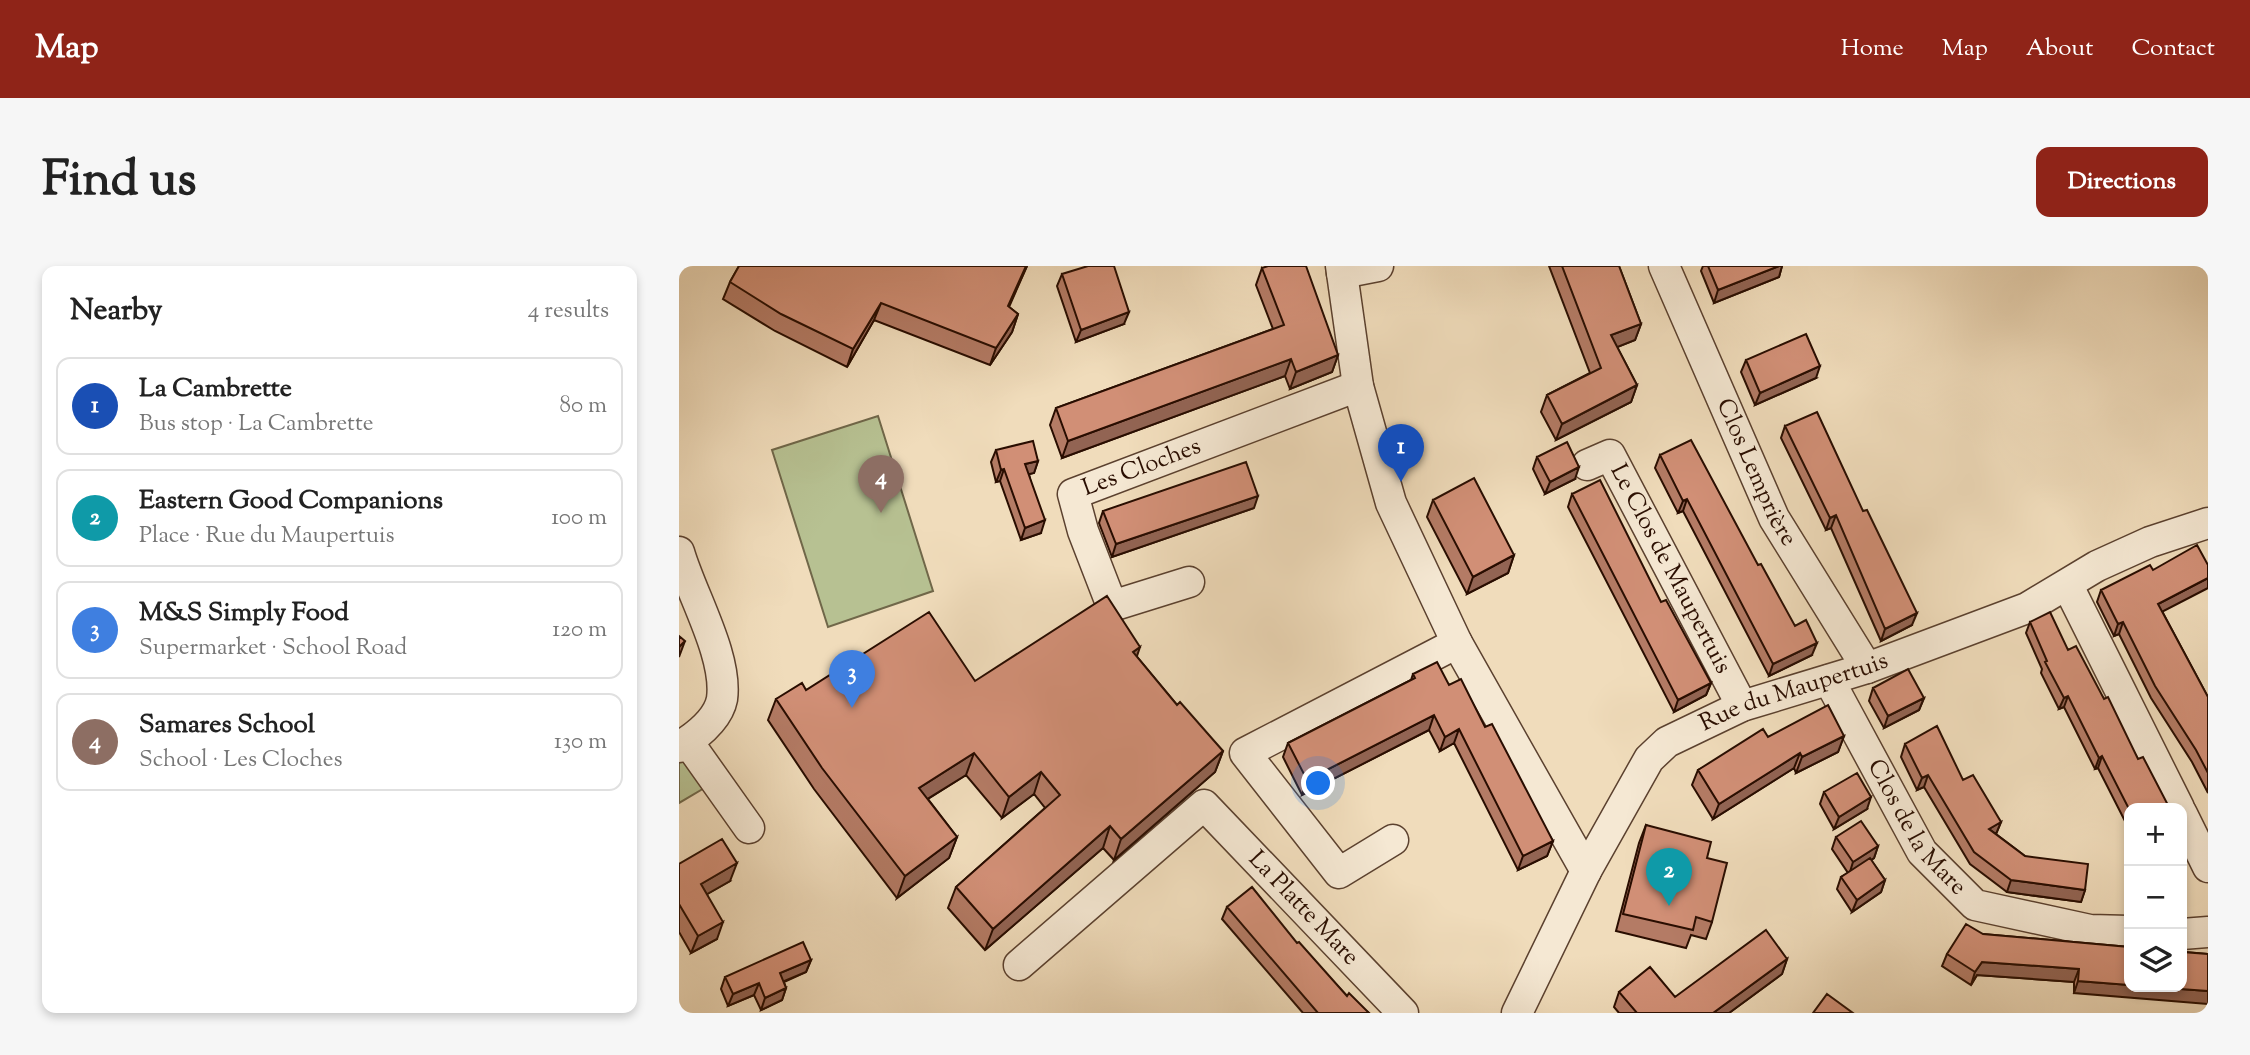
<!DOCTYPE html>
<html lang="en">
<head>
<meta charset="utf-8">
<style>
  body { margin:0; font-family:"Sorts Mill Goudy",serif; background:#f6f6f6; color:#222 }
  .controls { position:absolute; right:21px; bottom:21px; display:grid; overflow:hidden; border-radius:14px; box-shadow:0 4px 10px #0003 }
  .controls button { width:63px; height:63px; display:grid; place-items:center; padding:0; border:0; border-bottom:2px solid #e0e0e0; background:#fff; color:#222; font:35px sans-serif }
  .you { position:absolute; left:640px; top:518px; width:24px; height:24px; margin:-18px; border:5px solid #fff; border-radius:50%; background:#1a73e8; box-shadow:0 0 0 10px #1a73e833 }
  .badge { display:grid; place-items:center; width:46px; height:46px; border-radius:50%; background:#8f2418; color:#fff; font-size:23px; font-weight:700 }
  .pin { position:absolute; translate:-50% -58px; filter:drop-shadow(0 2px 4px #0008) }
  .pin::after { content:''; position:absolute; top:37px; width:24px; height:21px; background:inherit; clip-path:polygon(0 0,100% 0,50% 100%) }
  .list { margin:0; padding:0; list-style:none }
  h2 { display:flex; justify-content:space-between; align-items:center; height:91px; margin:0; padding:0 28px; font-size:30px }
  h2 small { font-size:23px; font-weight:400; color:#767676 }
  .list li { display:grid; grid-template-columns:46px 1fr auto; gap:21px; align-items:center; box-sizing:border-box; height:98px; margin:0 14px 14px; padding:0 14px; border:2px solid #e0e0e0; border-radius:14px }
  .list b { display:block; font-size:26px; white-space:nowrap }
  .list p { margin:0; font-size:23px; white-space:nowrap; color:#767676 }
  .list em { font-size:23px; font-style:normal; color:#767676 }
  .icon { flex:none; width:38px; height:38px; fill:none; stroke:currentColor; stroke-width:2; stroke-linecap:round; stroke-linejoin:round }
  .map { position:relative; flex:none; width:1529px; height:747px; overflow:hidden; border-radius:14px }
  header { display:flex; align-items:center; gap:42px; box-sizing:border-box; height:98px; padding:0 35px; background:#8f2418; color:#fff }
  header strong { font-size:33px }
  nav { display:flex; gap:38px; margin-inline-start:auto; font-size:24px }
  .intro { display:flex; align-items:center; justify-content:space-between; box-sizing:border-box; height:168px; padding:0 42px }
  h1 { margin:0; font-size:49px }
  .button { padding:18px 32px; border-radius:14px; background:#8f2418; color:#fff; font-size:24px; font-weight:700 }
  main { display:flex; gap:42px; padding:0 42px }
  aside { flex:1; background:#fff; border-radius:14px; box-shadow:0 4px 10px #0003 }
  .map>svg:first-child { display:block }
  .green { fill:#b7c192; stroke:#706749; stroke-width:2 }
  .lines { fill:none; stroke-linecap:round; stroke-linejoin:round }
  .minor-casing { stroke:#5b412f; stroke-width:33 }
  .minor { stroke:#f5e8d3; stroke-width:30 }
  .wall { fill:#b47b65; stroke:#290d00; stroke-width:2 }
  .shaded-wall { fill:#926453; stroke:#290d00; stroke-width:2 }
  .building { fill:#d18f76; stroke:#290d00; stroke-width:2 }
  .labels { text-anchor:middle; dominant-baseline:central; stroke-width:6; stroke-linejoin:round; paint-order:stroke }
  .street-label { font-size:24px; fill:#290d00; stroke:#f5e8d3 }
</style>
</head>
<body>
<header>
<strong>Map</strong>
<nav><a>Home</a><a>Map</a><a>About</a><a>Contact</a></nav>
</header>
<div class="intro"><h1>Find us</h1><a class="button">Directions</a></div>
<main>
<aside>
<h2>Nearby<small>4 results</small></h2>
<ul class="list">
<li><span class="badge" style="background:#1a4fb4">1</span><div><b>La Cambrette</b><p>Bus stop · La Cambrette</p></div><em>80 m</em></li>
<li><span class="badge" style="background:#0f9aa8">2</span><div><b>Eastern Good Companions</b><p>Place · Rue du Maupertuis</p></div><em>100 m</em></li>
<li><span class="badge" style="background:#3f7fe0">3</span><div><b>M&amp;S Simply Food</b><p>Supermarket · School Road</p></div><em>120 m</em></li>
<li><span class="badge" style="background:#8d6e63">4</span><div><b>Samares School</b><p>School · Les Cloches</p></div><em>130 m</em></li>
</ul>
</aside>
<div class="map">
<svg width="1529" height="747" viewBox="0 0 1529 747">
  <rect width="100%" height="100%" fill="#f0dcbb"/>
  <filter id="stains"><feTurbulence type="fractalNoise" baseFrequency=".00286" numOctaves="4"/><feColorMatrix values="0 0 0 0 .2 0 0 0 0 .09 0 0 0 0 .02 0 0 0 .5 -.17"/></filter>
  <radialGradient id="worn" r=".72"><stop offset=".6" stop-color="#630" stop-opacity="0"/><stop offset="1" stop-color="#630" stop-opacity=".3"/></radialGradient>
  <path class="green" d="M199,150L254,325L149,361L93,184Z
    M0,481L27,521L0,537Z"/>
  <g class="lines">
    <defs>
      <g id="minor">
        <path d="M662,0L679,120L712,237L778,377L907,605"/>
        <path id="s1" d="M985,0L1095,252L1188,402"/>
        <path d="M663,7L699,0"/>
        <path id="s2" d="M908,199L931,189L1063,440"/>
        <path d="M0,286C12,328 49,390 43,433C39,454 16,471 0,481"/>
        <path id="s3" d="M510,316L433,340L404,265L394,228L679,120"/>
        <path d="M1389,320L1500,542"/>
        <path id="s4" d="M1150,414L1243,586L1296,639L1411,664L1450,665"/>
        <path d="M9,476L70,562"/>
        <path d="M1503,548L1529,601"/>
        <path d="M714,574L660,607L566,487L778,377"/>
        <path d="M1503,668L1529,666"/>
        <path id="s5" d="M340,699L525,539L724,747"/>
        <path id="s6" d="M838,747L907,605L970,493L988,476L1063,440L1188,402L1348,342L1418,300L1471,276L1529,257"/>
      </g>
    </defs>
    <use href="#minor" class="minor-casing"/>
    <use href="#minor" class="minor"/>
  </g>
  <path class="wall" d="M60,0H348L330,41L339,48L333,66L311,99L195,54L168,101L96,65L44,33L51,16Z
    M870,0H940L962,58L956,74L938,81L958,119L952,136L877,174L862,146L868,129L911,107Z
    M1024,0H1103L1100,11L1035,37L1022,5Z
    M583,2L659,89L653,106L611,123L606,110L383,192L371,159L377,142L594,63L577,19Z
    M383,8L445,58L397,76L378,20Z
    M1067,94L1137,112L1076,139L1062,106Z
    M1106,160L1184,245L1233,359L1202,375L1152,262L1147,264L1102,172Z
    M317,184L359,195L355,207L350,208L362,267L342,274L321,215L317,216L312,196Z
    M981,189L1079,299L1133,389L1090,410L1004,245L999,247L976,202Z
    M858,191L896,213L866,228L854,203Z
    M893,228L982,336L1032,417L1027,429L995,446L889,241Z
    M754,234L835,289L829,307L788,328L748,251Z
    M575,242L433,291L420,257L424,245Z
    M1422,324L1483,345L1529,431V527L1513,496L1472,432L1440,368L1435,370L1418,336Z
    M1351,356L1389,384L1425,433L1459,493L1489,542H1450V563L1419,502L1416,503L1385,441L1380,443L1362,407L1363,403L1347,367Z
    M458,391L498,439L544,485L536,506L435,594L424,582L306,684L269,642L277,621L366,542L355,528L323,552L287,509L249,533L278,571L270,592L218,632L135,523L89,454L97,433L127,424L296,415Z
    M734,408L770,419L806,461L874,575L868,590L839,604L775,477L761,485L750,464L623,529L604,491L609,477L732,414Z
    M1194,422L1245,432L1240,444L1205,462L1190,435Z
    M1165,470L1159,486L1117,507L1115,502L1034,553L1013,519L1019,504L1089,471Z
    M1226,478L1284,514L1322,556L1317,568L1346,590L1406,624L1402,636L1328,626L1291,598L1245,521L1238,524L1222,491Z
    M1145,526L1188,543L1155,563L1141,538Z
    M967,559L1028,592L1033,656L1027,673L1012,669L1007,682L937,665L960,577Z
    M1157,571L1199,580L1195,592L1192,594L1206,614L1202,626L1173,646L1158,623L1162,611L1169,607L1153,583Z
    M0,598L51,615L28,628L38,673L12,687L0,666Z
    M548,641L618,677L668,730L690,747H624L543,653Z
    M1304,668L1529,688L1395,727V716L1298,709L1292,719L1263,700L1268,688Z
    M1108,693L1103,708L1050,747H940L935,741L940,726L996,731Z
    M132,694L127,706L105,716L107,722L103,734L82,744L75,729L49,740L42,723L46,711Z"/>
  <path class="shaded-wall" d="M347,0H348L322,57L329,40Z
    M1100,0H1103L1100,11L1035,37L1039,24Z
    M202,37L195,54L168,101L174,83Z
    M450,46L445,58L397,76L402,64Z
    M339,48L333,66L311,99L317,82Z
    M962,58L956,74L926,86L932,69Z
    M659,89L653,106L611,123L617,106Z
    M612,93L606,110L383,192L389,175Z
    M1141,100L1137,112L1076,139L1081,127Z
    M958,119L952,136L877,174L883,158Z
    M359,195L355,207L342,210L346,198Z
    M900,201L896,213L866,228L871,216Z
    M325,203L321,215L317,216L322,204Z
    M579,230L575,242L433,291L437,278Z
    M1008,233L1004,245L999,247L1004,235Z
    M1157,249L1152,262L1147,264L1151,252Z
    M366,254L362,267L342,274L346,262Z
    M835,289L829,307L788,328L794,311Z
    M1529,312V322L1475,350L1479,338Z
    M1238,347L1233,359L1202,375L1206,363Z
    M1444,356L1440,368L1435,370L1439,358Z
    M6,375L0,391V381Z
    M1138,377L1133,389L1090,410L1094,398Z
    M461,381L454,402V386Z
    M1032,417L1027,429L995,446L999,434Z
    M1389,430L1385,441L1380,443L1385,432Z
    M1245,432L1240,444L1205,462L1209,450Z
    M755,449L750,464L623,529L628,514Z
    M780,463L775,477L761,485L766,471Z
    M1165,470L1159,486L1117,507L1123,491Z
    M544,485L536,506L435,594L442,573Z
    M295,487L287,509L232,543L240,522Z
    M1121,487L1115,502L1034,553L1040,538Z
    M1423,490L1419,502L1416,503L1420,492Z
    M362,506L355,528L323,552L330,531Z
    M1249,509L1245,521L1238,524L1243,512Z
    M1192,531L1188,543L1155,563L1160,551Z
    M1322,556L1317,568L1310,563Z
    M431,560L424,582L306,684L314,663Z
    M278,571L270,592L218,632L226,610Z
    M874,575L868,590L839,604L844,590Z
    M1199,580L1195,592L1170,609L1174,596Z
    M58,597L51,615L16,635L22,618Z
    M1206,614L1202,626L1173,646L1178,634Z
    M1332,614L1406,624L1402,636L1328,626Z
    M44,656L38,673L12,687L19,670Z
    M1108,693L1103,708L1050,747H1034Z
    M132,694L127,706L96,719L101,707Z
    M1303,696L1400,703L1395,716L1298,709L1292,719L1296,706Z
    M1399,715L1450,719V721H1474L1529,725V738L1395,727Z
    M80,717L75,729L49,740L54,728Z
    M107,722L103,734L82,744L86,732Z"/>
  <path class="building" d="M60,0H347L329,40L339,48L317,82L202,37L174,83L102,48L51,16Z
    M409,0H435L450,46L402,64L383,8Z
    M589,0H627L659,89L617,106L612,93L389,175L377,142L605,59L583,2Z
    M883,0H940L962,58L932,69L958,119L883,158L868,129L922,102Z
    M1029,0H1100L1039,24Z
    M1127,68L1141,100L1081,127L1067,94Z
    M1138,146L1184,245L1188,244L1238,347L1206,363L1157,249L1151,252L1106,160Z
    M1012,174L1079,299L1082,298L1116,360L1127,354L1138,377L1094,398L1008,233L1004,235L981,189Z
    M354,175L359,195L346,198L366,254L346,262L325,203L322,204L317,184Z
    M888,176L900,201L871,216L858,191Z
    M567,196L579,230L437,278L424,245Z
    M795,212L835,289L794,311L754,234Z
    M921,214L982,336L987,334L1032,417L999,434L893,228Z
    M1518,279L1529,299V312L1479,338L1529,431V507L1517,484L1476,420L1444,356L1439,358L1422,324L1471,299L1474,304Z
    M428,330L461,381L454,386L498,439L501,436L544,485L442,573L431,560L314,663L277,621L381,529L362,506L330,531L295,487L240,522L278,571L226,610L143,502L97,433L123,417L127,424L250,346L296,415Z
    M1371,346L1389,384L1397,380L1425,433L1429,431L1459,493L1464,491L1490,541L1488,542L1450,543L1423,490L1420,492L1389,430L1385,432L1366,396L1368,395L1351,356Z
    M0,370L6,375L0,381Z
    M758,396L770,419L782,413L806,461L813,458L874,575L844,590L780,463L766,471L755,449L628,514L609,477L736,412L734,408Z
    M1229,403L1245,432L1209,450L1194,422Z
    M1149,439L1165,470L1123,491L1121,487L1040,538L1019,504L1084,463L1089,471Z
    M1258,460L1284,514L1294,509L1322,556L1310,563L1346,590L1409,598L1406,624L1332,614L1295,586L1249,509L1243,512L1226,478Z
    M1178,507L1192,531L1160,551L1145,526Z
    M1182,555L1199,580L1174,596L1157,571Z
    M967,559L1032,576L1028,592L1048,597L1033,656L1017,651L1014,664L944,648Z
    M43,573L58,597L22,618L44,656L19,670L0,638V598Z
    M1191,592L1206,614L1178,634L1162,611Z
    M573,621L618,677L620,676L668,730L670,727L690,747H639L548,641Z
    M1287,658L1304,668L1450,681V719L1399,715L1400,703L1303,696L1296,706L1268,688Z
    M1087,664L1108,693L1034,747H958L940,726L971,701L996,731Z
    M124,676L132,694L101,707L107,722L86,732L80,717L54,728L46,711Z
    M1503,686L1529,688V725L1474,721H1503Z
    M1148,728L1174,747H1134Z"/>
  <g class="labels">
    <g class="street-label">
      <text stroke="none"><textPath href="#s3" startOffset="273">Les Cloches</textPath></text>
      <text stroke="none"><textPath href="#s1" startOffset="226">Clos Lemprière</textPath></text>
      <text stroke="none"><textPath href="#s2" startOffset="154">Le Clos de Maupertuis</textPath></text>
      <text stroke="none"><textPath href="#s6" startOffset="448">Rue du Maupertuis</textPath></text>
      <text stroke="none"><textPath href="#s4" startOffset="172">Clos de la Mare</textPath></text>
      <text stroke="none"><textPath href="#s5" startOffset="388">La Platte Mare</textPath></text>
    </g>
  </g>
  <rect width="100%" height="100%" filter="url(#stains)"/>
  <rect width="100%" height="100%" fill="url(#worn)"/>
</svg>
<div class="controls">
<button>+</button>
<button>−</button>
<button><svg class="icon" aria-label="layers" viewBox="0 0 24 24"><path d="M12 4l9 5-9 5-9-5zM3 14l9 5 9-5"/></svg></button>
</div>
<div class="you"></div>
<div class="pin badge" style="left:722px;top:216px;background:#1a4fb4">1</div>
<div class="pin badge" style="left:990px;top:640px;background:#0f9aa8">2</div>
<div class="pin badge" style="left:173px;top:442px;background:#3f7fe0">3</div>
<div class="pin badge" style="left:202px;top:247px;background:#8d6e63">4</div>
</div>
</main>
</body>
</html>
